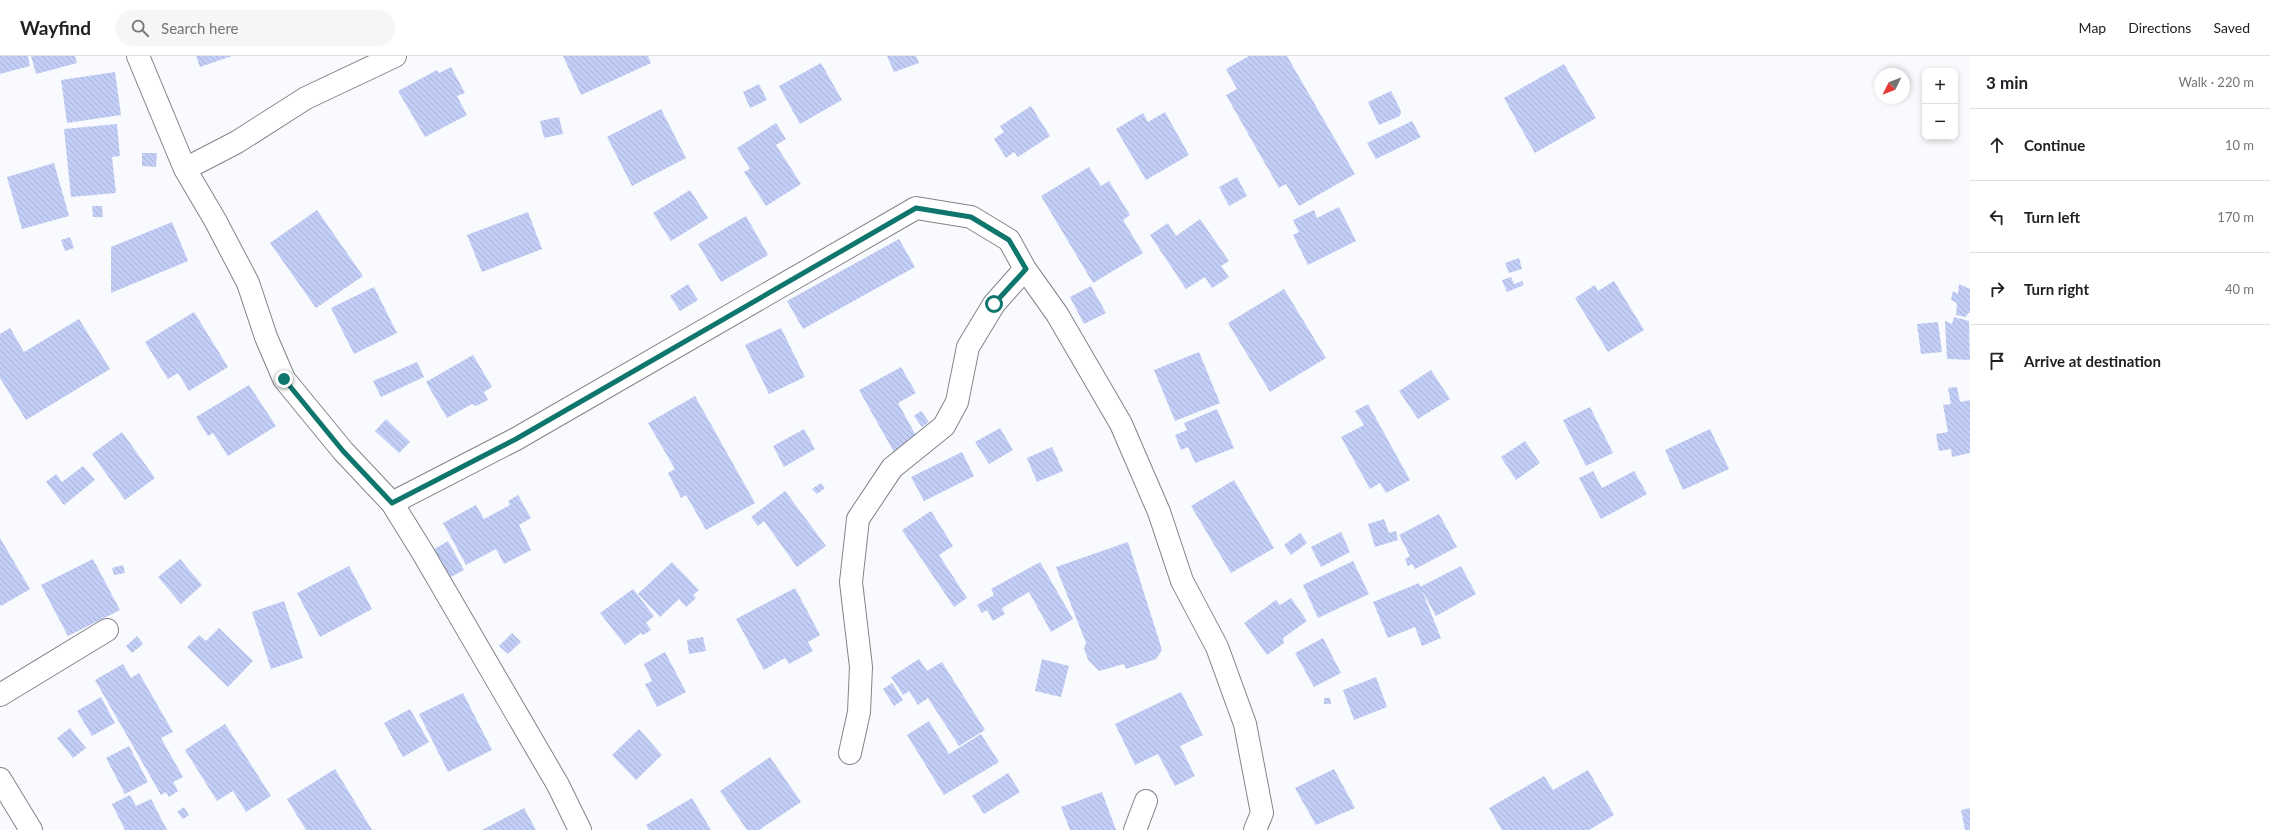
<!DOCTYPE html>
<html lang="en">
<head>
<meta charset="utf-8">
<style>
  body { margin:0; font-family:Lato,sans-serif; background:#f6f6f6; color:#202124 }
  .controls { position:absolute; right:12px; top:12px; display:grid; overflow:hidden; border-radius:8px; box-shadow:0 2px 6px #0003 }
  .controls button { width:36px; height:36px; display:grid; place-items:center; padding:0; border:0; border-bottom:1px solid #e0e0e0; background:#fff; color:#202124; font:20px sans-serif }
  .compass { position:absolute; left:1874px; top:12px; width:36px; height:36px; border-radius:50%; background:#fff; box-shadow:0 2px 6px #0003; rotate:227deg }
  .stop { position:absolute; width:12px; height:12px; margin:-9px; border:3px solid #0f766e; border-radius:50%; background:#fff }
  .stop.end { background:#0f766e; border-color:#fff; box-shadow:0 1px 4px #0008 }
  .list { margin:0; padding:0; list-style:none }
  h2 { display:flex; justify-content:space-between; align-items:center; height:52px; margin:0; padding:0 16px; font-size:17px }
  h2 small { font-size:13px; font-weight:400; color:#757577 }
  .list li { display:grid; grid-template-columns:26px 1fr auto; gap:12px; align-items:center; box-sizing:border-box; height:72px; padding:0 16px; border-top:1px solid #e0e0e0 }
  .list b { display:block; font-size:15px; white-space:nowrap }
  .list em { font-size:13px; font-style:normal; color:#757577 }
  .icon { flex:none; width:22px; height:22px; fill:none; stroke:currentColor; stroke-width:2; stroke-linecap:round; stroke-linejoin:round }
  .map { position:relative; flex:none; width:1970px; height:774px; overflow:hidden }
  header { display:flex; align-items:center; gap:24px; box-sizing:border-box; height:56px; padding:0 20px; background:#fff; border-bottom:1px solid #e0e0e0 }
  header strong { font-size:19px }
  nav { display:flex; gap:22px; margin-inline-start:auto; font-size:14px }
  .search { width:280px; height:36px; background:#f6f6f6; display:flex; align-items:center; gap:10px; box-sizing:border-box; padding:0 14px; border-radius:22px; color:#757577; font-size:15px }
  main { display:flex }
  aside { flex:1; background:#fff }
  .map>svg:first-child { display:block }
  .building { fill:url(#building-back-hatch) }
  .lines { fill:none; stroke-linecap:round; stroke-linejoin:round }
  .minor-casing { stroke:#82848a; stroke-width:24 }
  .minor { stroke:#fff; stroke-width:22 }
  .route { stroke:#0f766e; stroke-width:5 }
</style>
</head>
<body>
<header>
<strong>Wayfind</strong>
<div class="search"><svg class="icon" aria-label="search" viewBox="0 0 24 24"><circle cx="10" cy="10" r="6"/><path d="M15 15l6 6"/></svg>Search here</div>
<nav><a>Map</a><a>Directions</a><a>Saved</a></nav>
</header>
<main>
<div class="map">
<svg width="1970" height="774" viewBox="0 0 1970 774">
  <defs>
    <pattern id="building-back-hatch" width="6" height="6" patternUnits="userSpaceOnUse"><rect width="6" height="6" fill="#c3cef6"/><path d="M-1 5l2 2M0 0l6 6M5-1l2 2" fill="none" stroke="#a7b1d3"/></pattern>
  </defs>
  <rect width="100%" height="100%" fill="#f9fafe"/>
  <path class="building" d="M0,0H28L30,10L0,18Z
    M31,0H75L77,7L36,18Z
    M196,0H232L200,11Z
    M563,0H648L651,7L581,39Z
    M887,0H916L919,7L894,16Z
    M1249,0H1287L1355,118L1299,150L1286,128L1279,132L1226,39L1237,33L1226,13Z
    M821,7L842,44L800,68L779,30Z
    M1564,8L1596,62L1535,97L1504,42Z
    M451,11L465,37L457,40L467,59L425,81L398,35L437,14L439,17Z
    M115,16L121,59L67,67L61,24Z
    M759,28L767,44L750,52L743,36Z
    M1391,35L1401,55L1400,60L1379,69L1368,46Z
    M1031,50L1050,80L1018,101L1014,96L1006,102L994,83L1004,76L1000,70Z
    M661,53L686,102L632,130L607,81Z
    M1165,56L1189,99L1146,124L1116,73L1143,57L1148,66Z
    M559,61L563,78L544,82L540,65Z
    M1412,65L1421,81L1376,103L1367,87Z
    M776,67L786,83L776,89L801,128L766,150L744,116L750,113L737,92Z
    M117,68L120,100L112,101L116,137L71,141L64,73Z
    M142,97H157L156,111L142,110Z
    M54,107L69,160L22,173L7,121Z
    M1089,111L1101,130L1109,125L1130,159L1123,164L1143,197L1093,227L1041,140Z
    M1237,121L1247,140L1229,150L1219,131Z
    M690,134L708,162L671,185L653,157Z
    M92,150H102L103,161H93Z
    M1339,151L1356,185L1308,209L1293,179L1299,176L1293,164L1314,154L1317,162Z
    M317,154L363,220L316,252L270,187Z
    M528,156L542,193L482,216L467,179Z
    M746,160L768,199L721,226L698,188Z
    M1200,163L1229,205L1221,210L1229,221L1212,232L1205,221L1186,233L1150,179L1168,167L1176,180Z
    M172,166L188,205L111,237V191Z
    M70,181L74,192L65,195L61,184Z
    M899,183L915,211L803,273L787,245Z
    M1519,202L1522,213L1509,217L1505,207Z
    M1511,221L1514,228L1522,225L1524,229L1507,236L1502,224Z
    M1614,225L1644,274L1608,296L1575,242L1595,229L1598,235Z
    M688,228L698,244L680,255L670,240Z
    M1959,228L1970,233V257H1968L1966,261L1956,259L1957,247L1951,244L1953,235L1958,238Z
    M1091,230L1106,257L1084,268L1070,241Z
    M374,231L397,277L354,298L331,252Z
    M1284,233L1326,302L1270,336L1228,267Z
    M194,256L228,311L189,335L178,317L168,323L145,286Z
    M1954,261L1969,265L1970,304L1947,303L1945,265L1952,268Z
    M79,263L110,313L26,364L0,322V278L10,272L24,296Z
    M1938,266L1942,296L1921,298L1917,268Z
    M781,272L805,321L769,338L745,289Z
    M1199,296L1220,347L1175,365L1154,314Z
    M473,299L492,331L484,336L488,344L476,350L472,348L447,362L426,326Z
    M417,306L424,321L381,341L373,325Z
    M901,311L916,337L898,347L919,385L895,398L859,334Z
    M1431,314L1450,343L1418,363L1399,335Z
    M249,329L276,370L228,400L213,377L208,380L196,361Z
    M1957,331L1960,346L1970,344V397L1952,401L1951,393L1939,395L1936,378L1948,376L1943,349L1951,348L1948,332Z
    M695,340L755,447L706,474L686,439L681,442L668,417L675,413L648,367Z
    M1368,348L1410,424L1386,437L1380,427L1370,433L1341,381L1364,369L1355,355Z
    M1590,351L1613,397L1586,410L1563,364Z
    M1217,353L1234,392L1195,407L1188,391L1181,394L1175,379L1187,374L1184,367Z
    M921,355L929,366L922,371L914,360Z
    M386,363L410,386L399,397L375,375Z
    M1000,372L1013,394L989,408L975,386Z
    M804,373L815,393L784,411L773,390Z
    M1710,373L1729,413L1683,434L1665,394Z
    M122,376L155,422L125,444L92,398Z
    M1525,385L1540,407L1516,424L1501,401Z
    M1052,391L1063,415L1037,426L1027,402Z
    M962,396L974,420L924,445L911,421Z
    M83,410L95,424L64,449L46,426L56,418L62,426Z
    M1593,415L1602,432L1634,415L1647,438L1601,463L1579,422Z
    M1234,424L1274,492L1231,517L1191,450Z
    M821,427L825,432L817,438L812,433Z
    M785,435L826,490L797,511L764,465L758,470L751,461Z
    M518,439L531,462L519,469L531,494L504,508L496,493L466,509L443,467L476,449L484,463L510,449L508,445Z
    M931,455L953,490L939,499L967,542L954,551L902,474Z
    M1439,458L1457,491L1415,513L1412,508L1408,510L1405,503L1410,500L1399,479Z
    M1384,463L1389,477L1396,475L1398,484L1375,491L1368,468Z
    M1341,476L1350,496L1321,511L1311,491Z
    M1300,477L1307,487L1291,499L1284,489Z
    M0,482L30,533L1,550L0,549Z
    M448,485L464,514L447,523L431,495Z
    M1128,486L1162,594L1156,603L1126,613L1124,608L1099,615L1088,604L1084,592L1086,587L1056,511Z
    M93,503L120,554L68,580L41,529Z
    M180,503L202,529L181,548L158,521Z
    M1353,505L1369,538L1318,562L1303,529Z
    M672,506L699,534L693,539L696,542L686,551L679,543L660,561L638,538Z
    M1040,506L1073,563L1051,576L1029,536L1002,552L1005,558L993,565L987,554L982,557L977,549L994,539L991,533Z
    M123,509L125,517L114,519L112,512Z
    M349,510L372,553L320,581L297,537Z
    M1461,510L1476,538L1436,560L1420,531Z
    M1419,527L1441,582L1422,590L1415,571L1388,582L1373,546Z
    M795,532L820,579L808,586L813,595L789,608L785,602L764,614L736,563Z
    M633,533L654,560L646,567L651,574L643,579L641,577L625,589L600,557Z
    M1291,542L1307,565L1283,582L1284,587L1267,599L1244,567L1276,544L1280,549Z
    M284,545L303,602L271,613L252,556Z
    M219,572L253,605L228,631L187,591L199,579L206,585Z
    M512,577L521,586L508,598L499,590Z
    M137,580L143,588L132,597L126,590Z
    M703,581L706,595L689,598L687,584Z
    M1323,582L1341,617L1314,631L1295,597Z
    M665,596L686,636L657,651L645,628L652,625L644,608Z
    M919,603L927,615L942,606L985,674L959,690L928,642L918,649L909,635L903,639L891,621Z
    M1042,603L1069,610L1061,641L1035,635Z
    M123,608L131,622L139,617L173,676L161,682L183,721L173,726L178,735L169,741L166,736L161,739L95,624Z
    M1376,621L1387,651L1354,664L1343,634Z
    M892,627L903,644L894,650L883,633Z
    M1181,636L1203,679L1180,690L1195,720L1175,730L1158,698L1135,709L1115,668Z
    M463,637L492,694L448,716L419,658Z
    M101,641L115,667L92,680L77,655Z
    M1324,642H1330L1331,648H1324Z
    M410,653L429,686L403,701L384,667Z
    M929,665L949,698L981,678L999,706L944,739L907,679Z
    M225,668L271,740L246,756L233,735L217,745L185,694Z
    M70,672L86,692L73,702L57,682Z
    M639,673L662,699L636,724L612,699Z
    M129,690L148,726L125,738L106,702Z
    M770,701L801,746L759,774H747L720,735Z
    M335,713L372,774H306L287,743Z
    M1334,713L1355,752L1316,769L1295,732Z
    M1588,714L1614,759L1589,774H1502L1489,752L1544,720L1553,734Z
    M1008,717L1020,736L984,758L972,740Z
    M1102,736L1116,774H1070L1061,751Z
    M130,739L136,750L151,743L167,774H125L112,748Z
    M692,742L711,774H649L646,769Z
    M184,751L189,759L183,763L177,756Z
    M524,752L536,774H482Z
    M1970,752V774H1965L1961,754Z"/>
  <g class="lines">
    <defs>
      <path id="minor" d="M138,0L185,113L215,164L248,227L266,281L284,323L343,395L392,447L516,383L916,152L971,161L1009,184L1025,213L1057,258L1121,368L1159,456L1182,525L1217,591L1245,668L1262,757L1255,774
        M185,113L237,86L306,42L395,0
        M392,447L423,497L558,729L580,774
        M0,639L107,574
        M850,697L859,656L861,611L851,526L858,463L892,412L944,370L957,346L968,291L994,248L1025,213
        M0,723L31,774
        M1135,774L1146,745"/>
    </defs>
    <use href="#minor" class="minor-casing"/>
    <use href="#minor" class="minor"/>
  </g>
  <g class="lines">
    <path class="route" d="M284,323L343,395L392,447L516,383L916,152L971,161L1009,184L1026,213L994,248"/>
  </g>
</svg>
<div class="controls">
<button>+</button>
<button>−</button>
</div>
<svg class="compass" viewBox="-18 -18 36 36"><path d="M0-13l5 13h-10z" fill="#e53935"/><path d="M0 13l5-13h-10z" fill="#757577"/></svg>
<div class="stop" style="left:994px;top:248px"></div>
<div class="stop end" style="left:284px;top:323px"></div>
</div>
<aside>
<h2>3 min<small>Walk · 220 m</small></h2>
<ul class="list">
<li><svg class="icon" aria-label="ahead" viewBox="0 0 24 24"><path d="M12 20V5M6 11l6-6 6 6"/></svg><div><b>Continue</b></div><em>10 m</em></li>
<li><svg class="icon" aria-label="left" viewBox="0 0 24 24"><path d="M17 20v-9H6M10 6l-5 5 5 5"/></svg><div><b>Turn left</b></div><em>170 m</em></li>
<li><svg class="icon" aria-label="right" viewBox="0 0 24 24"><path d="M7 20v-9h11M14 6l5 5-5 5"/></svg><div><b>Turn right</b></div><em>40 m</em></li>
<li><svg class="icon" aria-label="arrive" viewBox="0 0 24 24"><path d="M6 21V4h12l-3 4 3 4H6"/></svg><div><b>Arrive at destination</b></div></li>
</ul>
</aside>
</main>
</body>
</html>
